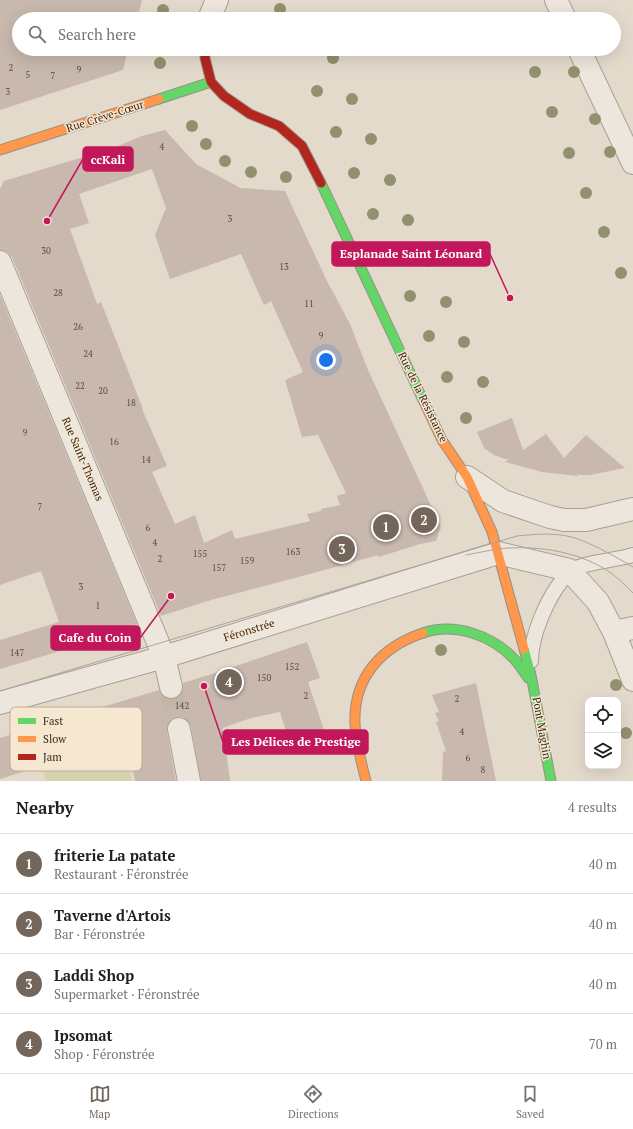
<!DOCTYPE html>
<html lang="en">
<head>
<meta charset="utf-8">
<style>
  body { margin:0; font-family:"PT Serif",serif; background:#f2f2f2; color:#202124 }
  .controls { position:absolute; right:12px; bottom:12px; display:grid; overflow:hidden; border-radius:8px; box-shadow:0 4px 16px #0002 }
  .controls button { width:36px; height:36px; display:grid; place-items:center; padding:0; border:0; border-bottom:1px solid #e0e0e0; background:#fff; color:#202124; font:20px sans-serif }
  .you { position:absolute; left:326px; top:360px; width:14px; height:14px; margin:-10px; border:3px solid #fff; border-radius:50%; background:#1a73e8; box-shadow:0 0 0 6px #1a73e833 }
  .badge { display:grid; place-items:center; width:26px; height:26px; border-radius:50%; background:#74665a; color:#fff; font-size:13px; font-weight:700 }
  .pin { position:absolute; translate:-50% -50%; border:2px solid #fff; box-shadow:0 1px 4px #0006 }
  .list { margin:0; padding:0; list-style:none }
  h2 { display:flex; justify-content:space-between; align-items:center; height:52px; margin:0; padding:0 16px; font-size:17px }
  h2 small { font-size:13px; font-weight:400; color:#757577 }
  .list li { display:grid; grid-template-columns:26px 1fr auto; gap:12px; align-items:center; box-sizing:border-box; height:60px; padding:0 16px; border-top:1px solid #e0e0e0 }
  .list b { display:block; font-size:15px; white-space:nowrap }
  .list p { margin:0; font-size:13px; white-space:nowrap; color:#757577 }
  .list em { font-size:13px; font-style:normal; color:#757577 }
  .icon { flex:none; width:22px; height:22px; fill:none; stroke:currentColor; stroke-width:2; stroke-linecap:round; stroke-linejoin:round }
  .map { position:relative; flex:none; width:633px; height:781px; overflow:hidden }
  .search { position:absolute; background:#fff; box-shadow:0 4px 16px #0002; left:12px; right:12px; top:12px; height:44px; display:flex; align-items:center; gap:10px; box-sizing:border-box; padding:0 14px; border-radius:22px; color:#757577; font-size:15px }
  .sheet { height:292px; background:#fff }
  nav { display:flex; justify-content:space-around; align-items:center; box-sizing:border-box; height:56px; border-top:1px solid #e0e0e0; background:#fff; font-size:11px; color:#757577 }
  nav a { display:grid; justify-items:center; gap:2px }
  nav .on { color:#74665a }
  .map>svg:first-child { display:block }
  .green { fill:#d7d2ae }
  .building { fill:#c8b8ad; fill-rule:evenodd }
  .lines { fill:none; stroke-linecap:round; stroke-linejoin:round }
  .street-tunnel { stroke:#c2b6a9; stroke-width:22; stroke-dasharray:22 11; stroke-linecap:butt }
  .lane-casing { stroke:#a99f95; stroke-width:16 }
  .street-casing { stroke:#a99f95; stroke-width:24 }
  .fast-casing { stroke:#998f85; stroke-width:11 }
  .slow-casing { stroke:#998f85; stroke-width:11 }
  .jam-casing { stroke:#998f85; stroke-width:11 }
  .lane { stroke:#ece6dd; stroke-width:14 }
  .street { stroke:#ece6dd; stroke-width:22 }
  .fast { stroke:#63d668; stroke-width:9 }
  .slow { stroke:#ff974d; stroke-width:9 }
  .jam { stroke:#b3261e; stroke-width:9 }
  .tram { stroke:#aba59e; stroke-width:1 }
  .tree { fill:#92916f }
  .labels { text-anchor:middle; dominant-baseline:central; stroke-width:3; stroke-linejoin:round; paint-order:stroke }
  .number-label { font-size:9px; fill:#5c4b41 }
  .street-label { font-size:11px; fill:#38271d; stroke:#f6e7d1 }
  .key { fill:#f6e7d1; stroke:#bdad9b; stroke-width:1 }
  .key-label { font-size:11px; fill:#38271d }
  .leader { fill:none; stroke:#c2185b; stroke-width:1.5 }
  .callout-dot { fill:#c2185b; stroke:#f6e7d1; stroke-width:1.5 }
  .callout { fill:#c2185b; stroke:#c2185b; stroke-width:1.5 }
  .callout-label { font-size:12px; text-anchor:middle; font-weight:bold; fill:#fff }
</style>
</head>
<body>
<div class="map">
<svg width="633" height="781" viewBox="0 0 633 781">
  <rect width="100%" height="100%" fill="#e4dacc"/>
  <path class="green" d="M124,742L132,781H46L42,767Z"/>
  <path class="building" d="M0,0H142L137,19H19V49H128L123,70L0,110Z
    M165,130L196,164L235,185L240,188L285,191L327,281L350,324L368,370L441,527L436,541L420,544L379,557L378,555L321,571L211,600L161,616L12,257L7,252L0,250V189L4,181L113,148L142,136ZM152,169L166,208L155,235L170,279L241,254L264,305L271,301L303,372L285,380L302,437L318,435L346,493L337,496L340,505L321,509V511L307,514L310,521L235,539L232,530L204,543L195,515L175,524L152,472L167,466L142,409H143L101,302L97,304L70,229L89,223L79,194Z
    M0,295L137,624L130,627L131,630L0,669V640L59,622L41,571L0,585Z
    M512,418L523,450L546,434L564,458L586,435L625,468L590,475H580L577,474L578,476L542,472L505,462L509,459H505L494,455L484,448L477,432Z
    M307,642L320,678L308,682L327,739L291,748L280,712L251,718L223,728L230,781H201L191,726L188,721L183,717H177L171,720L167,725V731L176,781H135L127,739L0,779V738L159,690L162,695L167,699H174L179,696L183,691V683L215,673Z
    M476,683L496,781H442L443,752L446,751L436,722L439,721L435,713L439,712L432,695Z"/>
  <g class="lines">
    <path class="street-tunnel" d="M171,687L179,729"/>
    <defs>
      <path id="lane" d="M531,661C531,635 547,599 563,579C565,576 567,571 571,570C589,561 613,561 633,555"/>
      <path id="street" d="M556,0L565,19
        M209,19L217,0
        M579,49L633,163
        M0,262L164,657L171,687
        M467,477L503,501L550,517L564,520H586L633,509
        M614,632L633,628
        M0,703L164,657L498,553L569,570L598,602L614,632L633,680
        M179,729L189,781"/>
      <path id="fast" d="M159,99L211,82
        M321,183L423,400
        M423,633C456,622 493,636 515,660C520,666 524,672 528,678
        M524,649L531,675L551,781"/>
      <path id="slow" d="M0,150L159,99
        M423,400L442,440L467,477L492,532L524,649
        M366,781C361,762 356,743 355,724C353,678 381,647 423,633"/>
      <path id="jam" d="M205,49V58L211,82L224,96L250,114L279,126L302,146L321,183"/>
    </defs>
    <use href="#lane" class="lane-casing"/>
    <use href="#street" class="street-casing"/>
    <use href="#fast" class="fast-casing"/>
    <use href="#slow" class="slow-casing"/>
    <use href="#jam" class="jam-casing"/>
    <use href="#lane" class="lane"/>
    <use href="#street" class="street"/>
    <use href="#fast" class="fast"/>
    <use href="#slow" class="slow"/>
    <use href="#jam" class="jam"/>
    <path class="tram" d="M466,555C476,553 487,551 497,549C533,545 573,550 605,569C615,575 624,584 633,593
      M0,691L517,536C537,534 559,532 578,539C597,546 616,557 633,567"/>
  </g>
  <g class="tree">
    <circle cx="280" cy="9" r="6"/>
    <circle cx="163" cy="10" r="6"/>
    <circle cx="333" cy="58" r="6"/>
    <circle cx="160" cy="63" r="6"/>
    <circle cx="535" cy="72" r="6"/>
    <circle cx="574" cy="72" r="6"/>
    <circle cx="317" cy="91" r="6"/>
    <circle cx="352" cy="99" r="6"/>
    <circle cx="552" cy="112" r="6"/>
    <circle cx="595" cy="119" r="6"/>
    <circle cx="192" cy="126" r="6"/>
    <circle cx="336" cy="132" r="6"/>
    <circle cx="371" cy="139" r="6"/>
    <circle cx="206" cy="144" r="6"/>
    <circle cx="610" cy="152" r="6"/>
    <circle cx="569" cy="153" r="6"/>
    <circle cx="225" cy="161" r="6"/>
    <circle cx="251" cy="172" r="6"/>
    <circle cx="354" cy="173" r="6"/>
    <circle cx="286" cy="177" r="6"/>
    <circle cx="390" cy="180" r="6"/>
    <circle cx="586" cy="193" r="6"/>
    <circle cx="373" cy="214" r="6"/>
    <circle cx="408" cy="220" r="6"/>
    <circle cx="604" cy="232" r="6"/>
    <circle cx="427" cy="261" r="6"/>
    <circle cx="621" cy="273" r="6"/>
    <circle cx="410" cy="296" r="6"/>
    <circle cx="446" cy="302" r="6"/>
    <circle cx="429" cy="336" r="6"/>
    <circle cx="464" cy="342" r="6"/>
    <circle cx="447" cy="377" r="6"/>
    <circle cx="483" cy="382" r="6"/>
    <circle cx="466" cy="418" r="6"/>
    <circle cx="441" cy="650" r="6"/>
    <circle cx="616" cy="685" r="6"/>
    <circle cx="626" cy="733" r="6"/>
  </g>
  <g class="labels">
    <g class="number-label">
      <text x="11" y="68">2</text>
      <text x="79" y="70">9</text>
      <text x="28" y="75">5</text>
      <text x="53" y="76">7</text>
      <text x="8" y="92">3</text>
      <text x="162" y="147">4</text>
      <text x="230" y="219">3</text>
      <text x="46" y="251">30</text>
      <text x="284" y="267">13</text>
      <text x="58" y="293">28</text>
      <text x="309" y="304">11</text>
      <text x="78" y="327">26</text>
      <text x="321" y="336">9</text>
      <text x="88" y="354">24</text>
      <text x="80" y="386">22</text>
      <text x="103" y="391">20</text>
      <text x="131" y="403">18</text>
      <text x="25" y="433">9</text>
      <text x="114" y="442">16</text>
      <text x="146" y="460">14</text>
      <text x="40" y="507">7</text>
      <text x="148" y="528">6</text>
      <text x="155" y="543">4</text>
      <text x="293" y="552">163</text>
      <text x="200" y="554">155</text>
      <text x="160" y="559">2</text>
      <text x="247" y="561">159</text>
      <text x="219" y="568">157</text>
      <text x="81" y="587">3</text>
      <text x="98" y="606">1</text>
      <text x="17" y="653">147</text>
      <text x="292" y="667">152</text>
      <text x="264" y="678">150</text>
      <text x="306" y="696">2</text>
      <text x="457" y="699">2</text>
      <text x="182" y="706">142</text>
      <text x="462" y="732">4</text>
      <text x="468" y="758">6</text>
      <text x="483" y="770">8</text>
    </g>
    <g class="street-label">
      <text transform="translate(105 116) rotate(-18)">Rue Crève-Cœur</text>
      <text transform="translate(423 397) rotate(64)">Rue de la Résistance</text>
      <text transform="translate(83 459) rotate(67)">Rue Saint-Thomas</text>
      <text transform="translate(249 630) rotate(-17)">Féronstrée</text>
      <text transform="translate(542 728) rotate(80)">Pont Maghin</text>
    </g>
  </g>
  <rect x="10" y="707" width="132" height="64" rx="6" class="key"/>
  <rect x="18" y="718" width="18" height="6" fill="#63d668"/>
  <rect x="18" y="736" width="18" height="6" fill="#ff974d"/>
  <rect x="18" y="754" width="18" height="6" fill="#b3261e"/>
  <g class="key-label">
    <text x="43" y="725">Fast</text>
    <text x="43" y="743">Slow</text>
    <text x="43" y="761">Jam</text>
  </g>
  <path class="leader" d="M47 221L83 159M510 298L490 254M171 596L140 638M204 686L223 742"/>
  <g class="callout-dot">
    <circle cx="47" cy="221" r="4"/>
    <circle cx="510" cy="298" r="4"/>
    <circle cx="171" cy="596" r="4"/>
    <circle cx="204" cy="686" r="4"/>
  </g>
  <g class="callout">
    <rect x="83" y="147" width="50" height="24" rx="4"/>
    <rect x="332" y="242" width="158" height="24" rx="4"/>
    <rect x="51" y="626" width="89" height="24" rx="4"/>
    <rect x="223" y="730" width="145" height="24" rx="4"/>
  </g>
  <g class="callout-label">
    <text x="108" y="164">ccKali</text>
    <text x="411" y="258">Esplanade Saint Léonard</text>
    <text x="95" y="642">Cafe du Coin</text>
    <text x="296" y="746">Les Délices de Prestige</text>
  </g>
</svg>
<div class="controls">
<button><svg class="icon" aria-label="locate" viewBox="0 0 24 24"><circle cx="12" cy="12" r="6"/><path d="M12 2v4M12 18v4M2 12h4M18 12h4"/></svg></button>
<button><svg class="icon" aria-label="layers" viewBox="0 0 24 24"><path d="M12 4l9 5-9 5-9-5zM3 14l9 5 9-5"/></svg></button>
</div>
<div class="you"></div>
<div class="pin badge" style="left:386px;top:527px">1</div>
<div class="pin badge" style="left:424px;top:520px">2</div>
<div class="pin badge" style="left:342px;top:549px">3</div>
<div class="pin badge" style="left:229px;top:682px">4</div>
<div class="search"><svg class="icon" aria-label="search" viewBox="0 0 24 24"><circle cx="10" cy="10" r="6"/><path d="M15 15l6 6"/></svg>Search here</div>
</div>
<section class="sheet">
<h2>Nearby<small>4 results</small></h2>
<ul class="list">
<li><span class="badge">1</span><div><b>friterie La patate</b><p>Restaurant · Féronstrée</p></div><em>40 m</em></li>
<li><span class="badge">2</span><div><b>Taverne d'Artois</b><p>Bar · Féronstrée</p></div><em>40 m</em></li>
<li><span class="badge">3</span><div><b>Laddi Shop</b><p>Supermarket · Féronstrée</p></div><em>40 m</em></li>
<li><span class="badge">4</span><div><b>Ipsomat</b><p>Shop · Féronstrée</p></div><em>70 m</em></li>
</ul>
</section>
<nav>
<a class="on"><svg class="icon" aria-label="map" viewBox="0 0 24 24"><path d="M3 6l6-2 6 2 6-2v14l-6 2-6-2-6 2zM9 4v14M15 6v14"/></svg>Map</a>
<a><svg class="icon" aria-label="directions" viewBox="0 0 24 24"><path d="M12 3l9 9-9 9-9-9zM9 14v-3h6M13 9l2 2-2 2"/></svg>Directions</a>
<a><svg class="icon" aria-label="saved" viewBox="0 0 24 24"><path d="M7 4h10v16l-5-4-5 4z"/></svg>Saved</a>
</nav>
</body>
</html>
